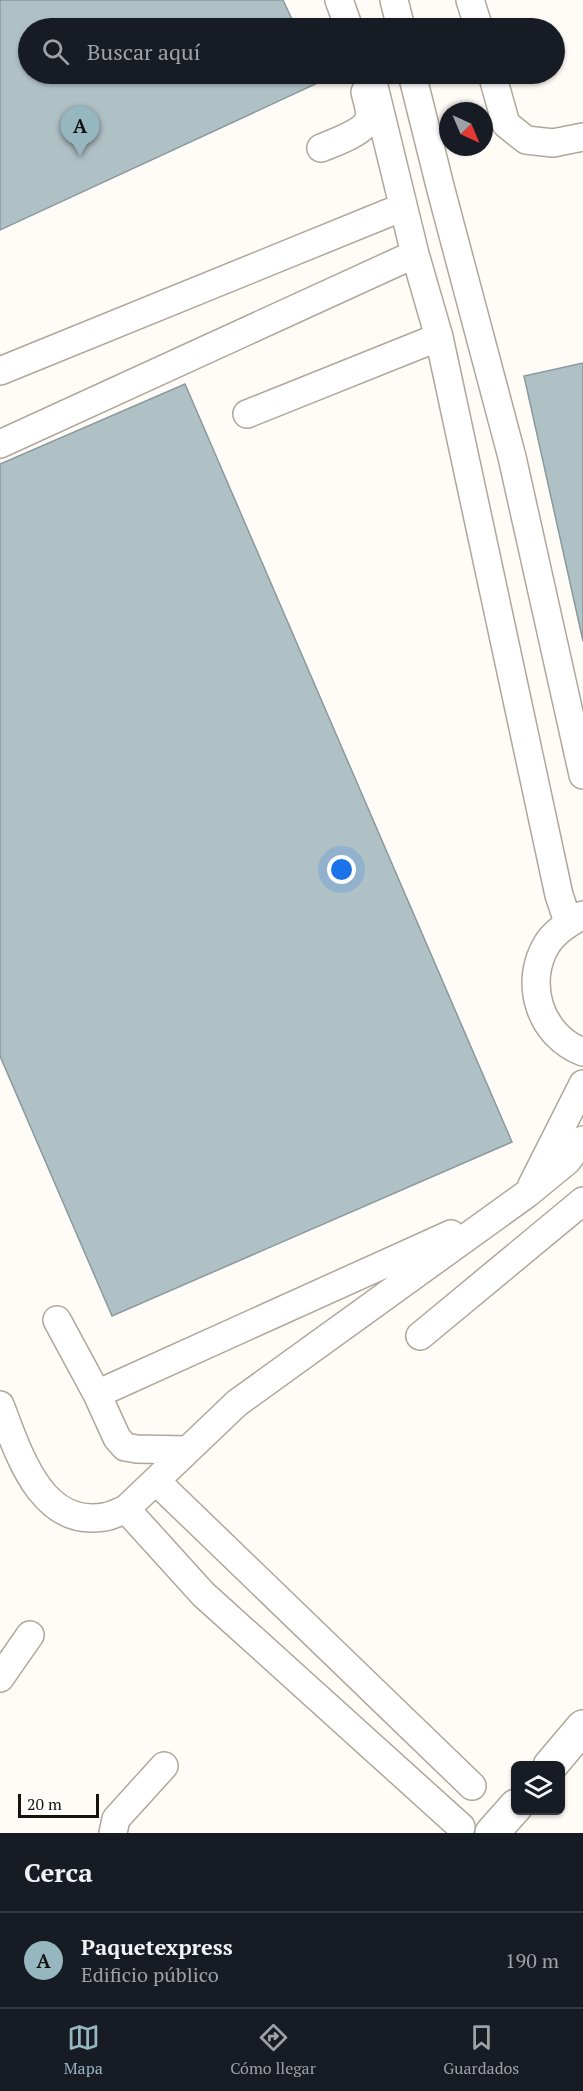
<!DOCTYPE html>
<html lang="es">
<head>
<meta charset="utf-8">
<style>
  body { margin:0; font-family:"PT Serif",serif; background:#20242c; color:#f1f3f6 }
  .controls { position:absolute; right:18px; bottom:18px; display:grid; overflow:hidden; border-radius:9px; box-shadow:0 2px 4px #0004 }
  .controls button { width:54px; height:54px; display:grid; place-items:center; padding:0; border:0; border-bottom:2px solid #363941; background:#171b24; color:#f1f3f6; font:30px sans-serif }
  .compass { position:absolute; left:439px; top:102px; width:54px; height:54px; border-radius:50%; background:#171b24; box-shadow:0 2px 4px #0004; rotate:136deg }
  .scale { position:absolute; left:18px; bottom:15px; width:81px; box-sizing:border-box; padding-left:6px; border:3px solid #16130f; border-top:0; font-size:16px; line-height:21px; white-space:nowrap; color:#16130f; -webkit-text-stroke:4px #fff; paint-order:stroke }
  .you { position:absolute; left:342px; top:870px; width:21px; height:21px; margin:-15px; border:4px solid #fff; border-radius:50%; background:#1a73e8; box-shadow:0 0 0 9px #1a73e833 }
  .badge { display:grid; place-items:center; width:39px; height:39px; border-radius:50%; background:#97b7c0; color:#111; font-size:20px; font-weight:700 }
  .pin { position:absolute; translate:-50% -50px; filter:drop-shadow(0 2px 3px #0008) }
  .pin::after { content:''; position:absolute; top:32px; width:21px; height:18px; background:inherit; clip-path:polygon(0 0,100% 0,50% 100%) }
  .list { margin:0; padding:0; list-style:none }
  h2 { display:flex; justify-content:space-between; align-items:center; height:78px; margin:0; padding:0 24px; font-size:26px }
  h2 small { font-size:20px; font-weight:400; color:#9ea1a6 }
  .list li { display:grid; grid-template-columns:39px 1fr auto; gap:18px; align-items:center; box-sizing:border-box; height:96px; padding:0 24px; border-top:2px solid #363941 }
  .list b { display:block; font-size:22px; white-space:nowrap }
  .list p { margin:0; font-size:20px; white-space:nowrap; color:#9ea1a6 }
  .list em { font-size:20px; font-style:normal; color:#9ea1a6 }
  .icon { flex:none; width:33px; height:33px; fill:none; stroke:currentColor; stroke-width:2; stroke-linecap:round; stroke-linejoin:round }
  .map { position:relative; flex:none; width:583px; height:1833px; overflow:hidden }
  .search { position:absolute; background:#171b24; box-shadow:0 2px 4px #0004; left:18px; right:18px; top:18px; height:66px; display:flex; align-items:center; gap:15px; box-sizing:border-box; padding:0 21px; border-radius:33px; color:#9ea1a6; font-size:22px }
  .sheet { height:174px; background:#171b24 }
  nav { display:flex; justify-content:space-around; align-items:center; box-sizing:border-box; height:84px; border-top:2px solid #363941; background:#171b24; font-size:16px; color:#9ea1a6 }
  nav a { display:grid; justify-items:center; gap:3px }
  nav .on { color:#97b7c0 }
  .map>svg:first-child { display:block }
  .building { fill:#b0c1c6; stroke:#899a9f; stroke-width:1.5 }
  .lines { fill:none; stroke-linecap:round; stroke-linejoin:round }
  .minor-casing { stroke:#afa79b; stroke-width:30 }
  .major-casing { stroke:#afa79b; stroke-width:36 }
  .minor { stroke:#fff; stroke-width:27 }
  .major { stroke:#fff; stroke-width:33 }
</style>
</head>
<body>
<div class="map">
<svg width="583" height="1833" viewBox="0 0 583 1833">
  <rect width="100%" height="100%" fill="#fffbf6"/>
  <path class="building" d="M0,0H283L296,28H28V74H316L320,82L0,230Z
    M583,363V641L524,376Z
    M185,384L512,1142L112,1316L0,1056V464Z"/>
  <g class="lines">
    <defs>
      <path id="minor" d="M339,0L349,28
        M394,0L401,28
        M470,0L479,28
        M371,74L415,254L439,337L559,895L568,922
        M412,74L441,190L512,457L583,775
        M492,74L506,124L526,140L553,143L583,137
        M321,148C333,143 362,133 368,121C372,112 367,101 365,92
        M0,371L403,207
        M247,414L439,337
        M0,444L415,254
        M583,915C570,922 555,931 547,944C523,983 540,1036 583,1052
        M532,1185L583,1084
        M57,1320L97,1394L117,1438L125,1447L137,1449L187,1450
        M420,1336L583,1201
        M97,1394L451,1234
        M0,1405C18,1451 40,1528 104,1517C112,1516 119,1512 126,1509L237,1403L528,1193L567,1161L583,1140
        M156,1481L472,1786
        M126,1509L203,1594L461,1827
        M0,1678L30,1635
        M113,1833L116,1819L164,1766"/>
      <path id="major" d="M550,1766L583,1727
        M492,1833L516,1806"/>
    </defs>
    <use href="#minor" class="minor-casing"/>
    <use href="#major" class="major-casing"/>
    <use href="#minor" class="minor"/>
    <use href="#major" class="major"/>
  </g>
</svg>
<div class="controls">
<button><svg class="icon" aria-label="layers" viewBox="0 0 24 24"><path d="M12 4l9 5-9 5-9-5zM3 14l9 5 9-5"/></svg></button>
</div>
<svg class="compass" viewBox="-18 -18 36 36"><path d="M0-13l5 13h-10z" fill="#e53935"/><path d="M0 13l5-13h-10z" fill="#9ea1a6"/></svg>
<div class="scale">20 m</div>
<div class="you"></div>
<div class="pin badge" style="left:80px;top:156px">A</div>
<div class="search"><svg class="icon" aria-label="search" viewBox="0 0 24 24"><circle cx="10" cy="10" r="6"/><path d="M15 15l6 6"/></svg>Buscar aquí</div>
</div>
<section class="sheet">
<h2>Cerca<small></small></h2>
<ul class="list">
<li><span class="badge">A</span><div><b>Paquetexpress</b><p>Edificio público</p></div><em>190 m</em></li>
</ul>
</section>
<nav>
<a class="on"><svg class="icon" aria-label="map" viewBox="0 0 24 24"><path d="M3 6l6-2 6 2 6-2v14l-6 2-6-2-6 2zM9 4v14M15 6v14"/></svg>Mapa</a>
<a><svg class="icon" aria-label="directions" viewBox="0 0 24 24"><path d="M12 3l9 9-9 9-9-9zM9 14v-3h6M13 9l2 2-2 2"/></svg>Cómo llegar</a>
<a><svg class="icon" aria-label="saved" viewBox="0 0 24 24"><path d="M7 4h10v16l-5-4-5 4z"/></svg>Guardados</a>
</nav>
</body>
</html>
